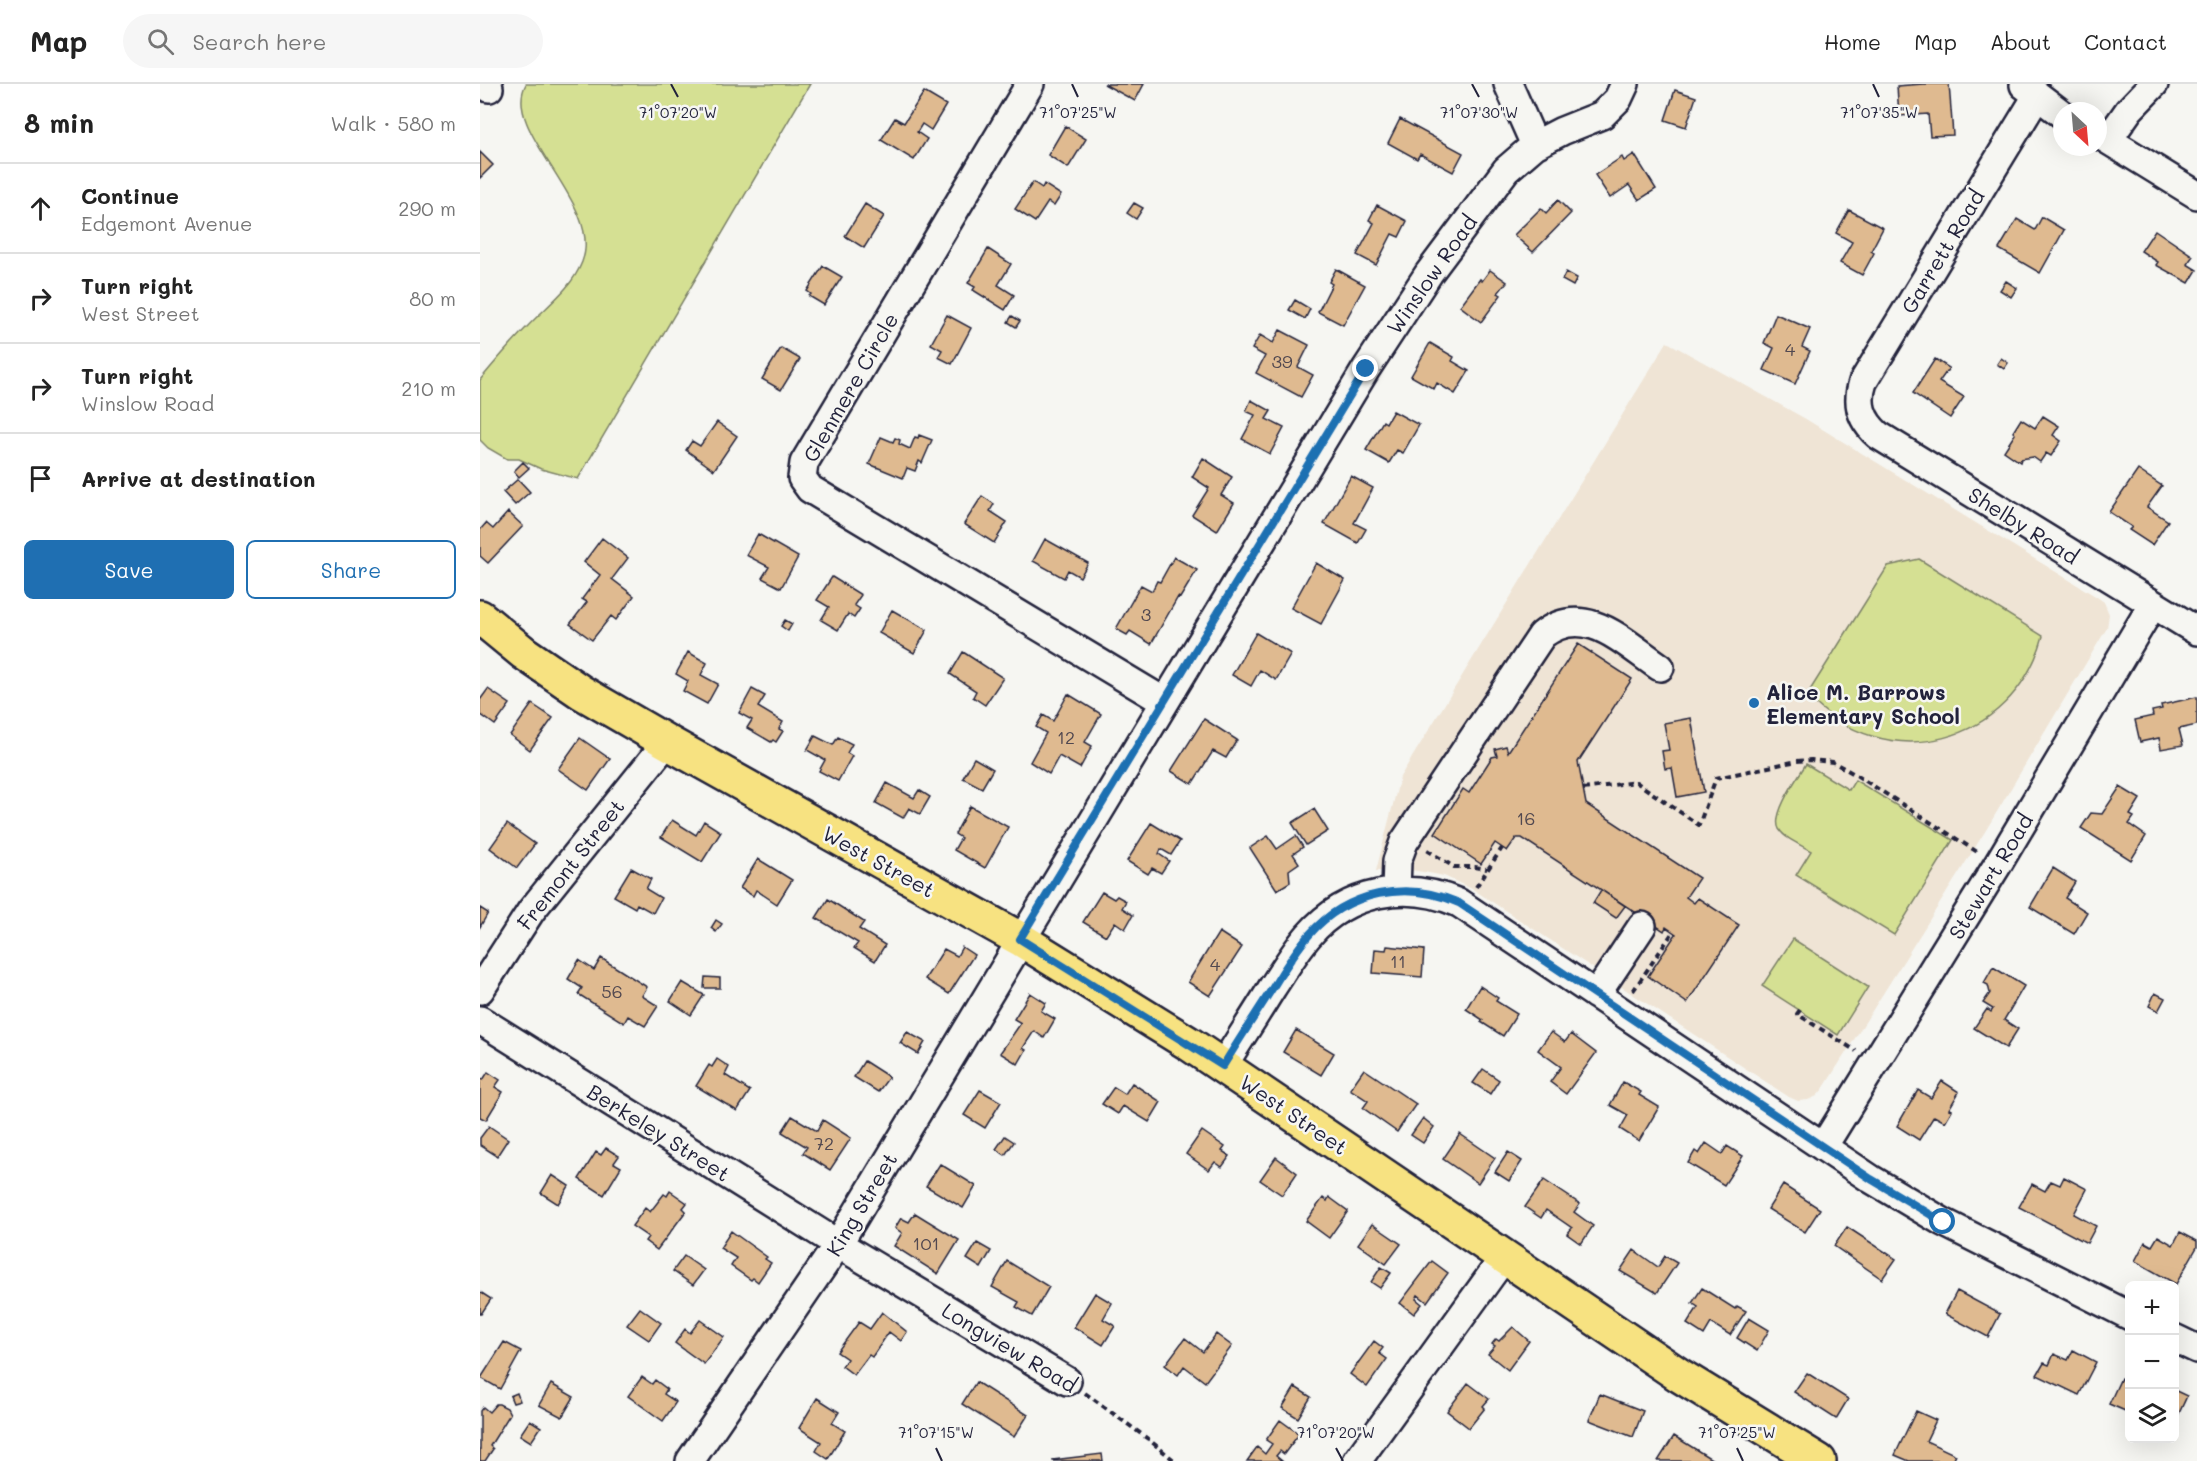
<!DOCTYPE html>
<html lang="en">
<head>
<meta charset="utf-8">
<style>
  body { margin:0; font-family:Mali,sans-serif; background:#f6f6f6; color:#222 }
  .controls { position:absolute; right:18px; bottom:18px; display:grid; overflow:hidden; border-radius:9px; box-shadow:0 6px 24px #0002 }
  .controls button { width:54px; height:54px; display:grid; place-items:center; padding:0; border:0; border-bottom:2px solid #e0e0e0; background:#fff; color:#222; font:30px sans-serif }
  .compass { position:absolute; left:1573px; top:18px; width:54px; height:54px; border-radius:50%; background:#fff; box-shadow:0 6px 24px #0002; rotate:154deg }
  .stop { position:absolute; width:18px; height:18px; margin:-14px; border:4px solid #1f6fb2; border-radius:50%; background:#fff }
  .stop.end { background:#1f6fb2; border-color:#fff; box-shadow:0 2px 6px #0008 }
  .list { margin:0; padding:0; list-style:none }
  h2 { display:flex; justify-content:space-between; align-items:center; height:78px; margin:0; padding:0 24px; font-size:26px }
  h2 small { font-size:20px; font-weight:400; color:#767676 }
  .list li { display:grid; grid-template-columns:39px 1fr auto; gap:18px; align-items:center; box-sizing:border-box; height:90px; padding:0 24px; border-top:2px solid #e0e0e0 }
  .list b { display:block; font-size:22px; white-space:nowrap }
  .list p { margin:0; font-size:20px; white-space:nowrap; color:#767676 }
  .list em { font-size:20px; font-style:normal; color:#767676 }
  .actions { display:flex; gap:12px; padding:18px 24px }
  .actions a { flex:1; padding:14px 0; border:2px solid #1f6fb2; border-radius:9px; text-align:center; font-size:21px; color:#1f6fb2 }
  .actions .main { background:#1f6fb2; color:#fff }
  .icon { flex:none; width:33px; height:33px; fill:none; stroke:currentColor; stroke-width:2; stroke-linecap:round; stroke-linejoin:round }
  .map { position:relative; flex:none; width:1717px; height:1377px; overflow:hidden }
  header { display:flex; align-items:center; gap:36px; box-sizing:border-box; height:84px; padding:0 30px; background:#fff; border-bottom:2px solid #e0e0e0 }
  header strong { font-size:28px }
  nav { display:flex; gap:33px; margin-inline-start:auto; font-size:21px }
  .search { width:420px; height:54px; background:#f6f6f6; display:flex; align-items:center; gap:15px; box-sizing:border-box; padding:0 21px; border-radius:33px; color:#767676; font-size:22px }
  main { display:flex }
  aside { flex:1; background:#fff }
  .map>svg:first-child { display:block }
  .built { fill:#efe4d5 }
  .green { fill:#d5e093; stroke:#7c8167; stroke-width:1.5 }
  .building { fill:#dfba90; stroke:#22223b; stroke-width:1.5 }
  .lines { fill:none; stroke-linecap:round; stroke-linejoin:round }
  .minor-casing { stroke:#22223b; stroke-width:32 }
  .major-casing { stroke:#22223b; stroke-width:38 }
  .path { stroke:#22223b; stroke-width:4; stroke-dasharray:6 4.5; stroke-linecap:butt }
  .minor { stroke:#f6f6f2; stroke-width:27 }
  .major { stroke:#f7e281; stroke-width:33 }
  .route { stroke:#1f6fb2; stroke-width:8 }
  .ticks { fill:none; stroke:#22223b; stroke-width:2 }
  .poi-dot { fill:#1f6fb2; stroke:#f6f6f2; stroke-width:2 }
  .labels { text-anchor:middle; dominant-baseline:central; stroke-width:5; stroke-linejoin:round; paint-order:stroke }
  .number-label { font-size:18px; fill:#514850 }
  .street-label { font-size:21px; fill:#22223b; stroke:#f6f6f2 }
  .poi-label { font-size:21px; font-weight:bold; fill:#22223b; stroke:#f6f6f2; text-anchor:start }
  .ticks-label { font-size:15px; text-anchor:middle; fill:#22223b; stroke:#f6f6f2; stroke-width:5; stroke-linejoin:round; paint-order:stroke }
</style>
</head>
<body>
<header>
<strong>Map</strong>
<div class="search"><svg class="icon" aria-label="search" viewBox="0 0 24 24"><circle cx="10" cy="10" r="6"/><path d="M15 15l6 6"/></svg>Search here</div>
<nav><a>Home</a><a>Map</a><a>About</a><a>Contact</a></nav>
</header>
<main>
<aside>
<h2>8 min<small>Walk · 580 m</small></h2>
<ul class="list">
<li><svg class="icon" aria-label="ahead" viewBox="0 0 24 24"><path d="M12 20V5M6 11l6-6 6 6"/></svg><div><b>Continue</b><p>Edgemont Avenue</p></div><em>290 m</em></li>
<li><svg class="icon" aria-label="right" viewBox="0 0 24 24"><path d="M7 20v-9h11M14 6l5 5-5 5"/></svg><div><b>Turn right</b><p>West Street</p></div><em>80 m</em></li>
<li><svg class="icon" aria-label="right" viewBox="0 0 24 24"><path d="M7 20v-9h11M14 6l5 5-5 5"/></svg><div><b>Turn right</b><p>Winslow Road</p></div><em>210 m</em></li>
<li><svg class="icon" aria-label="arrive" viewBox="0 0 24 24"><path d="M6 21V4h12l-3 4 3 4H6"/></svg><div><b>Arrive at destination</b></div></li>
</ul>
<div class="actions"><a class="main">Save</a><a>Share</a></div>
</aside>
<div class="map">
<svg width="1717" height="1377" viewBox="0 0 1717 1377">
  <rect width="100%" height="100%" fill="#f6f6f2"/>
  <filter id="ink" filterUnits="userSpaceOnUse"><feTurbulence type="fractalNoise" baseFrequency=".0167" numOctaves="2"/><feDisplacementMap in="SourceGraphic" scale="12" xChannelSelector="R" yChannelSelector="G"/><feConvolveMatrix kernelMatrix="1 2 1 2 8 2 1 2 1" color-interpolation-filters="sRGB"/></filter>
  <g filter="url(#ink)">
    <path class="built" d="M1187,258L1324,334L1617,513L1624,518L1629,530L1627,544L1506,746L1343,1005L1337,1012L1328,1016L1318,1017L1309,1013L994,806L964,792L949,789L931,786L896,787L920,693Z"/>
    <path class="green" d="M46,0H330L98,395L61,385L39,375H27L8,364L0,356V296C15,278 30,260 46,244C66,222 91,206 102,178C125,121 20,47 46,0Z
      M1439,475L1563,552C1533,662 1405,694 1327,611L1408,482Z
      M1326,680L1369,706L1375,696L1473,756L1414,851L1316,791L1331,767C1321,761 1305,755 1299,745C1291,730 1318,693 1326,680Z
      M1313,855L1388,903L1358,951L1282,902Z"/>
    <path class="building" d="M624,0H664L655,17Z
      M1443,0H1469L1473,51L1450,52L1448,30L1419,32L1417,2Z
      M1195,6L1216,13L1206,43L1185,36Z
      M444,8L466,21L451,46L442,40L437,48L447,55L434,76L401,56L415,34L424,39Z
      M920,35L983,69L973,88L940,70L937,75L908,59Z
      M585,42L606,55L588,84L568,71Z
      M0,68L13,81L0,94Z
      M1154,70L1176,105L1159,116L1149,101L1130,114L1115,91L1142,73L1144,77Z
      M553,98L562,104L564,100L581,111L574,122L568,118L555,138L535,125Z
      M1078,116L1091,129L1053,168L1034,151L1061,124L1066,129Z
      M654,119L663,124L656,135L647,129Z
      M385,120L404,132L384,164L365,152Z
      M897,121L927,137L919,153L912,150L896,181L877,171L894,139L889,136Z
      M1369,126L1403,144L1391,167L1394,169L1382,191L1360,179L1372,158L1356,149Z
      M1562,133L1584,146L1560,189L1519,165L1537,135L1555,146Z
      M1675,146L1713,172L1707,180L1717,186L1709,199L1676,181L1678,178L1661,167Z
      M508,165L531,180L518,201L534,211L525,226L493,206L495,203L488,199Z
      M343,182L362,193L344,221L329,212L331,210L327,207Z
      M856,185L885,201L863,241L838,228L852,200L849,198Z
      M1010,186L1027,198L1018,209L1021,211L1001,238L980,222L1000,195L1002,197Z
      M1086,188L1097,194L1093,202L1082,196Z
      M1526,197L1537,204L1531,213L1520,206Z
      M815,216L830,225L825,235L809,226Z
      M1296,230L1330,245L1322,263L1330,267L1315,300L1284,286L1294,264L1284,259Z
      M467,231L491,244L472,280L458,273L462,266L451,260Z
      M532,232L540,237L536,243L528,238Z
      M800,246L829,261L818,283L833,291L821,313L776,289L785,272L772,265L780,251L793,259Z
      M950,259L974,273L972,277L989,287L975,310L957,299L954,305L931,292Z
      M301,264L320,275L301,306L282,295Z
      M1521,274L1528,279L1524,285L1517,280Z
      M1455,275L1469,284L1459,298L1484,313L1470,334L1433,309Z
      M771,316L791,327L786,335L804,344L790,370L762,355L775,331L766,327Z
      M913,327L939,341L923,369L917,366L909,379L886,366L903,337L906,339Z
      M1563,332L1579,342L1573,351L1581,357L1571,372L1566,369L1560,378L1553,373L1541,375L1540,378L1524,367L1535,350L1533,348L1541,335L1555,344Z
      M237,338L257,352L234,386L206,366L212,357L220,362Z
      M439,351L452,356L442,379L439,377L435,387L427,384L423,394L389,380L401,353L413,358L415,354L420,356L419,360L430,365L435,353L438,354Z
      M723,374L752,393L741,411L754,419L737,447L712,431L729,404L712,393Z
      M43,378L49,384L39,393L34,387Z
      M1658,386L1682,402L1667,423L1688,437L1672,461L1649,446L1652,443L1629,428Z
      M871,392L893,404L874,439L886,445L878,459L844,440Z
      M38,395L50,408L35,421L23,408Z
      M502,412L514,420L510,427L527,438L514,459L484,440Z
      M28,428L43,442L8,479L0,472V446L6,439L13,445Z
      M278,450L318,473L301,504L282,494L289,483L266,471Z
      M122,454L148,474L132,495L154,512L136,536L131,532L112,556L90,540L107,518L102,515L120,491L104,478Z
      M565,455L608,479L600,493L588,486L584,494L553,477Z
      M694,473L717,486L700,514L698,513L671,560L650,547L647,551L636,545L661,501L672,507L677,497L680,498Z
      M836,479L865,496L841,540L811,524Z
      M352,493L381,511L374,521L380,525L374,534L368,530L358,546L341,536L349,523L337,516Z
      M412,526L447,546L434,569L399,549Z
      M305,536L312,540L308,547L301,542Z
      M776,549L811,570L796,596L780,586L771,602L752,591Z
      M1098,560L1152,595L1098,678L1106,720L1219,794L1206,813L1214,819L1218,814L1259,841L1207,919L1168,892L1196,850L1186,843L1184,847L1042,754H1036L1027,767L1015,759L1001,780L955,749L983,705L989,709L1012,673L1017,672L1015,665L1026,662L1028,668Z
      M208,568L227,579L221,591L238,600L227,620L203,607L208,597L196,590Z
      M483,568L523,594L505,621L493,613L496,607L470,590Z
      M8,605L30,620L15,641L0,630V616Z
      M272,605L285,612L278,623L303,638L299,645L303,647L296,658L293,656L291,658L267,644L272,636L259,629Z
      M588,610L621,630L605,658L612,662L600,684L579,672L569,690L550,678L566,649L556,643L563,631L573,637Z
      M1717,613V641L1699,645L1703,661L1681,665L1679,654L1660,658L1655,636L1673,632L1672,627L1682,625L1681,621Z
      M52,620L73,634L50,666L30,651Z
      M1211,634L1224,708L1197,713L1192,684L1185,685L1182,667L1189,666L1184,639Z
      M724,635L757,656L746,674L733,667L712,700L691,687Z
      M335,652L353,661L358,653L372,660L367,669L372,672L358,697L339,687L345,676L327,666Z
      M100,654L130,675L108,706L78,685Z
      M494,674L513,685L502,704L483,694Z
      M407,699L434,714L439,706L450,713L440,730L429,724L423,734L396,719Z
      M1640,703L1660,715L1650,731L1654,733L1649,740L1666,752L1651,776L1601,744L1611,729L1622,730Z
      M490,722L528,743L505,784L474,766L481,754L475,750Z
      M834,725L848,747L826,761L812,739Z
      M192,736L216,751L224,737L241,748L222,778L181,753Z
      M671,739L700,757L691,771L681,765L679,770L689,777L681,789L672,784L668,790L647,777Z
      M27,740L55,760L37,784L10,764Z
      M788,752L797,765L816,752L823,763L813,770L819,779L809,786L810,798L797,806L770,764Z
      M278,775L312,796L297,820L276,806L273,812L260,804Z
      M151,784L171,795L166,805L181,814L173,829L157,820L155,824L134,812Z
      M1573,784L1595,798L1585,814L1607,828L1594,850L1550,823Z
      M1121,806L1145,822L1136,834L1113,819Z
      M622,808L634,815L637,812L646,817L642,824L653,831L645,845L635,838L626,852L603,838Z
      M348,815L384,838L379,845L405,861L395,877L374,864L378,859L336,834Z
      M0,824L8,829L0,843Z
      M236,836L242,840L236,848L231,844Z
      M739,848L762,863L730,912L708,898Z
      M907,862L944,866L942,893L893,889L895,865L906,866Z
      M482,863L494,871L469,910L445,895L464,865L477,872Z
      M121,874L167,903L162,912L178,922L165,942L148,932L144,939L98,910L102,904L88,895L99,876L114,886Z
      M1513,883L1544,902L1524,936L1538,945L1526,964L1494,944L1507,925L1511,928L1513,925L1503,919L1510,909L1508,901L1504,899Z
      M225,893L240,894V904H224Z
      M202,898L224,911L211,931L190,917Z
      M1000,902L1018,914L1016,917L1037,930L1023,952L1001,938L1003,936L986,925Z
      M550,909L566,919L561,927L575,935L564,954L554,947L543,964L546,966L538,980L520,969L541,939L534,935Z
      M1675,909L1685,914L1678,927L1669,922Z
      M816,946L854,969L841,991L803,968Z
      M427,948L445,958L438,970L420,959Z
      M1071,948L1085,958L1091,950L1116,969L1086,1010L1070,998L1081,983L1058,966Z
      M237,975L249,983L245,991L270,1007L257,1027L216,1002L229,981L232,983Z
      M384,977L409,993L398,1008L374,993Z
      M884,985L936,1020L917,1048L883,1024L888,1017L870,1005Z
      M1003,985L1019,996L1010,1010L993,999Z
      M8,988L20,996L15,1003L23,1008L6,1036L0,1033V993L3,996Z
      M1462,997L1479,1008L1469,1025L1472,1026L1465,1038L1454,1032L1439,1056L1417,1042L1438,1006L1451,1014Z
      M1143,998L1161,1008L1159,1011L1179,1023L1159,1057L1140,1045L1148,1031L1130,1021Z
      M652,999L681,1018L669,1038L643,1022L638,1030L622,1020L634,1003L645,1010Z
      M500,1006L521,1018L505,1044L484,1031Z
      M312,1032L337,1047L343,1036L371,1054L350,1086L323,1069L327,1063L302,1048Z
      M943,1034L954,1043L943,1059L931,1051Z
      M9,1042L28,1055L17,1072L0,1061V1054Z
      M722,1047L745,1063L742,1067L750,1072L742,1083L735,1078L729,1086L706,1070Z
      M980,1050L1015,1074L998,1099L963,1075Z
      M525,1052L534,1058L525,1071L516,1065Z
      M1226,1059L1242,1070L1247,1062L1263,1072L1244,1101L1208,1079L1215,1067L1219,1070Z
      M126,1064L139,1072L134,1079L141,1083L124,1111L99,1095L116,1068L121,1071Z
      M1028,1068L1042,1077L1029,1097L1015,1088Z
      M796,1073L817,1089L802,1111L780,1096Z
      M460,1080L496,1102L483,1124L446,1102Z
      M72,1091L89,1102L78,1120L61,1109Z
      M1584,1093L1607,1105L1594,1130L1616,1142L1607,1159L1539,1123L1552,1100L1565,1107L1571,1097L1580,1101Z
      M1064,1096L1100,1120L1094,1128L1113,1142L1101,1160L1087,1150L1092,1144L1066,1126L1061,1134L1045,1123Z
      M1303,1101L1340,1125L1325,1148L1288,1125Z
      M190,1107L207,1119L203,1124L206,1127L177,1166L165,1157L168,1153L152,1142L165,1124L170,1128L184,1110L187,1112Z
      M849,1113L868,1127L849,1154L826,1137L843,1114L847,1117Z
      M435,1129L479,1156L458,1190L414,1162L422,1149L415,1144L421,1134L429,1138Z
      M892,1140L921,1160L906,1180L878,1160Z
      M1367,1143L1416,1175L1402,1195L1354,1162Z
      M251,1147L287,1173L285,1175L291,1179L278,1198L273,1194L271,1196L251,1182L256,1174L240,1164Z
      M1700,1148L1717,1157V1163L1696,1200L1655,1177L1665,1158L1672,1162L1678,1152L1693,1161Z
      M497,1159L511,1167L501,1184L487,1175Z
      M1154,1166L1178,1183L1185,1172L1197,1179L1177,1209L1140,1187Z
      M204,1172L224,1186L213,1201L193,1187Z
      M527,1177L569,1203L552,1232L536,1223L539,1218L512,1203Z
      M952,1177L968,1189L947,1218L938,1211L936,1215L942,1220L934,1230L920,1219Z
      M901,1183L911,1189L900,1204L891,1198Z
      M1222,1204L1255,1225L1257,1222L1266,1227L1250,1251L1231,1239L1224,1251L1207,1240L1218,1223L1212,1219Z
      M1477,1207L1520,1230L1508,1253L1465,1230Z
      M0,1208L11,1215L1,1230H0Z
      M615,1209L632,1219L623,1235L635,1242L623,1261L594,1243Z
      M160,1224L181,1239L169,1256L147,1241Z
      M402,1228L427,1248L421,1257L409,1248L392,1273L389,1271L374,1291L362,1282L367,1275L357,1268L379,1238L390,1245Z
      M1269,1234L1289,1246L1277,1267L1257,1254Z
      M220,1236L244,1253L224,1280L195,1259L205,1245L210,1249Z
      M1033,1243L1049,1257L1028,1286L1008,1270L1015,1262L1012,1260L1016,1255L1019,1257Z
      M736,1250L752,1262L725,1298L704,1282L698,1291L685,1281L705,1254L723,1268Z
      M894,1257L903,1264L899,1269L907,1275L887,1303L870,1290Z
      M24,1258L41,1267L20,1305L1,1294Z
      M1593,1266L1616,1278L1599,1311L1557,1291L1564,1279L1569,1281L1574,1270L1588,1276Z
      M1327,1289L1368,1315L1356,1335L1314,1308Z
      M162,1293L172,1300L175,1296L187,1305L184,1310L196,1318L183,1337L148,1312Z
      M1641,1294L1650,1298V1329L1629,1320Z
      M496,1298L548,1331L534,1353L482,1320Z
      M988,1299L1009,1315L1003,1322L1005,1324L989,1344L967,1327Z
      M71,1300L94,1313L82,1333L59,1321Z
      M815,1303L831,1313L818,1334L802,1324Z
      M1694,1306L1707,1312L1694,1340Z
      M37,1309L40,1317L33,1319L30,1312Z
      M1120,1310L1163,1327L1153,1353L1109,1336Z
      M337,1314L359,1328L352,1339L365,1347L348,1375L336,1367L341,1358L319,1344Z
      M16,1320H19L27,1324L30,1330L10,1362L13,1365L5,1377H0V1327L3,1323L9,1328Z
      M1436,1327L1456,1336L1446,1357L1476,1371L1473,1377H1429L1415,1371Z
      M50,1336L61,1343L51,1358L40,1351Z
      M800,1336L819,1350L804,1370L800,1367L796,1372L802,1377H767L777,1363L785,1370L792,1360L786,1356Z
      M1194,1352L1233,1376L1232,1377H1178Z
      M622,1370L623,1377H573V1376Z"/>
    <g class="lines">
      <defs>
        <path id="minor" d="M4,0L9,4
          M550,0L324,379L322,394L330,405L685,618
          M1028,0L1055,61
          M1544,1L1582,30
          M1557,12L1383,298C1376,319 1381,336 1398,351L1717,547
          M1618,50L1717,111
          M1628,56L1649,26L1674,0
          M916,807L917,777L924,758L1062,551C1105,517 1144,559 1180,583
          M0,906L51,827L187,658
          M1116,911L1162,842
          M0,936L358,1160L587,1297
          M743,982C759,956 776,930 792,904C804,886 815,867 829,851C867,807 927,796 979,819L1391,1095L1463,1138L1650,1232
          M1343,1063L1518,780L1673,520
          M1694,1254L1717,1265
          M210,1377L358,1160L886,285L949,189L1026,86L1055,61L1082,47L1122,31L1138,15L1145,0
          M877,1377L1025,1172"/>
        <path id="major" d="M0,533L44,569L101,608L187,658L540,855L708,959L1199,1291L1339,1377"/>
      </defs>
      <use href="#minor" class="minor-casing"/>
      <use href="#major" class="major-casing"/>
      <path class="path" d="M1103,705L1156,698L1219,741L1236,694L1317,677L1331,676L1353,678L1376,691L1499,769
        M947,766L974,783H995L1007,785
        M996,803L1022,764
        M1153,907L1193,848
        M1320,926L1317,930L1376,967
        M605,1309L668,1355L695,1377"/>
      <use href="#minor" class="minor"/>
      <use href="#major" class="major"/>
    </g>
  </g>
  <g class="lines" filter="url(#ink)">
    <path class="route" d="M886,285L540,855L743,982C758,957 774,933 790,908C802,889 814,868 829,851C867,807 927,796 979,819L1391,1095L1463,1138"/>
  </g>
  <path class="ticks" d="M191,0L198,13M592,0L598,13M992,0L999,13M1393,0L1399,13M456,1364L462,1377M856,1364L863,1377M1257,1364L1263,1377"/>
  <circle class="poi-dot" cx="1274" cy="619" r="6"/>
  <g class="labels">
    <g class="number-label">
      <text x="1310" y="265">4</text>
      <text x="802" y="277">39</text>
      <text x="666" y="530">3</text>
      <text x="586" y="653">12</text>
      <text x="1046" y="734">16</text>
      <text x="918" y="877">11</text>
      <text x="735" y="880">4</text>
      <text x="132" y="907">56</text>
      <text x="344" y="1059">72</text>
      <text x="446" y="1159">101</text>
    </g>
    <g class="street-label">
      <text transform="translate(1462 167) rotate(-59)">Garrett Road</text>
      <text transform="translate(951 190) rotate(-55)">Winslow Road</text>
      <text transform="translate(370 303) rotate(-60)">Glenmere Circle</text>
      <text transform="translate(1544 441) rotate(32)">Shelby Road</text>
      <text transform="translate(399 777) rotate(29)">West Street</text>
      <text transform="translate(90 780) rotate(-52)">Fremont Street</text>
      <text transform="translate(1510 792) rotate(-59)">Stewart Road</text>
      <text transform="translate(814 1030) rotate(34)">West Street</text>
      <text transform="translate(179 1048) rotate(32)">Berkeley Street</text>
      <text transform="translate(381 1120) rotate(-59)">King Street</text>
      <text transform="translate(530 1263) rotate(31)">Longview Road</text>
    </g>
    <g class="poi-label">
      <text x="1286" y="607">Alice M. Barrows<tspan x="1286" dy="24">Elementary School</tspan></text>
    </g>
  </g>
  <g class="ticks-label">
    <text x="198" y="34">71°07'20"W</text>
    <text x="598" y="34">71°07'25"W</text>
    <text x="999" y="34">71°07'30"W</text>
    <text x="1399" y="34">71°07'35"W</text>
    <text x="456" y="1354">71°07'15"W</text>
    <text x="856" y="1354">71°07'20"W</text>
    <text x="1257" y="1354">71°07'25"W</text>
  </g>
</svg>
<div class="controls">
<button>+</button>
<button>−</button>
<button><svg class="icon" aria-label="layers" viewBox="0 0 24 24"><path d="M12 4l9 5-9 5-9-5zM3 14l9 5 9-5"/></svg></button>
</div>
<svg class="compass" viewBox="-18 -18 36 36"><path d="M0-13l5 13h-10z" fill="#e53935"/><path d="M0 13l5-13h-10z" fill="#767676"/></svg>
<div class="stop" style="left:1463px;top:1138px"></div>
<div class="stop end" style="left:886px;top:285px"></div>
</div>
</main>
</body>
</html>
